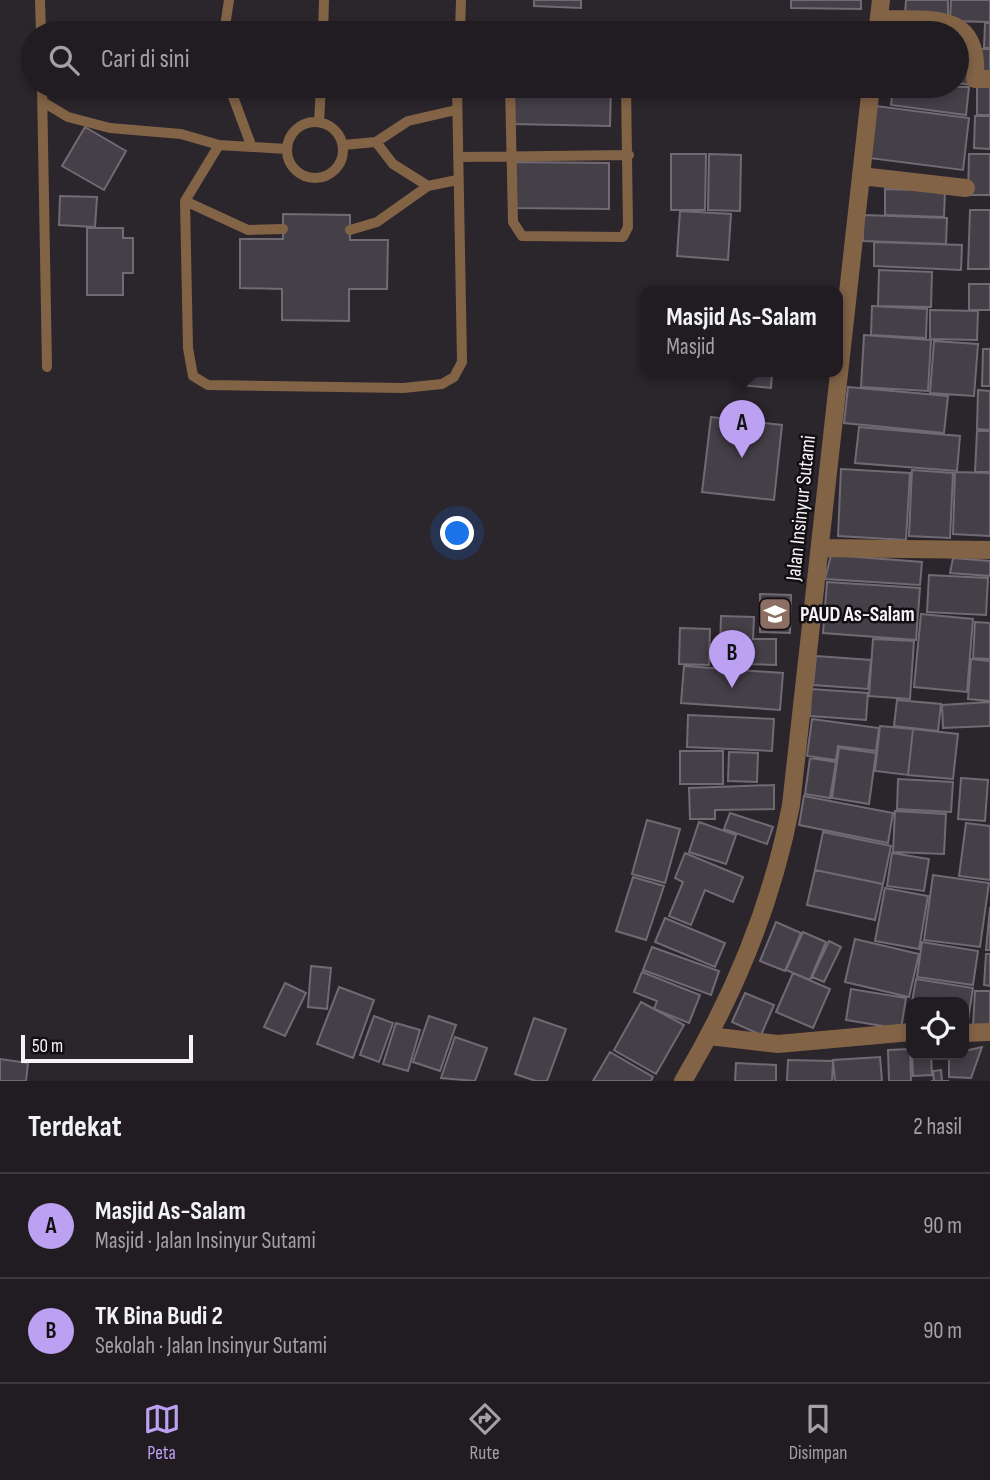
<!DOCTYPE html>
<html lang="id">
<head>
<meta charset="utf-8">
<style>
  body { margin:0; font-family:"Sofia Sans Condensed",sans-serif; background:#28252a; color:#f1f3f6 }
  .controls { position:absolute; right:21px; bottom:21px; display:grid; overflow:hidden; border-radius:14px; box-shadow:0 4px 10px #0003 }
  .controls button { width:63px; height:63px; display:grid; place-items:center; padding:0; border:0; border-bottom:2px solid #3d3a3f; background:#201c21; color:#f1f3f6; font:35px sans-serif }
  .scale { position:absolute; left:21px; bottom:18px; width:172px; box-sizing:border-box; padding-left:7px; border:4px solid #f6f2f7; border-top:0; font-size:19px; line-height:24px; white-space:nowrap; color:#f6f2f7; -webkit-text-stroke:5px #120f12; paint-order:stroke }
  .you { position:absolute; left:458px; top:534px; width:24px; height:24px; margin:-18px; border:5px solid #fff; border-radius:50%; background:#1a73e8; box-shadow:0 0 0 10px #1a73e833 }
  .badge { display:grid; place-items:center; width:46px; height:46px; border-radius:50%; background:#bca0f2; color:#111; font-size:23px; font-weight:700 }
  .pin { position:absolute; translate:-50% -58px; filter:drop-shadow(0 2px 4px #0008) }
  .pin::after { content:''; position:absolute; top:37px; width:24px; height:21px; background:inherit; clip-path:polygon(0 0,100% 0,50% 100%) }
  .popup { position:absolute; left:640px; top:286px; width:203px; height:91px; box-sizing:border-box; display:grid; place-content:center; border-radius:14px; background:#201c21; filter:drop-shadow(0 2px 5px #0005); font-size:23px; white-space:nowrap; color:#a2a1a5 }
  .popup b { font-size:26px; color:#f1f3f6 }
  .popup::after { content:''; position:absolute; left:50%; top:100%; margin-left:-14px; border:14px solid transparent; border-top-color:#201c21 }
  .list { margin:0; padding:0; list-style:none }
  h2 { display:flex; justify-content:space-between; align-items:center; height:91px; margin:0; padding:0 28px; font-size:30px }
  h2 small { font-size:23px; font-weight:400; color:#a2a1a5 }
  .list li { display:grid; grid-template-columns:46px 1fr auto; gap:21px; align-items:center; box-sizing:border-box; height:105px; padding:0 28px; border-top:2px solid #3d3a3f }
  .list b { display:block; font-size:26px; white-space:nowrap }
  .list p { margin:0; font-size:23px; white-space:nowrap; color:#a2a1a5 }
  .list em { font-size:23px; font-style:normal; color:#a2a1a5 }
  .icon { flex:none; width:38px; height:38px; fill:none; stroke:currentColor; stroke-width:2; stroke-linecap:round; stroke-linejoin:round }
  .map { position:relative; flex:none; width:990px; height:1081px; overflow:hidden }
  .search { position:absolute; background:#201c21; box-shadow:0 4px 10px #0003; left:21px; right:21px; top:21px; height:77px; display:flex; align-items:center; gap:18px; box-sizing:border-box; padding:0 24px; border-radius:38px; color:#a2a1a5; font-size:26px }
  .sheet { height:301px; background:#201c21 }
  nav { display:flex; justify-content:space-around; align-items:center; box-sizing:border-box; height:98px; border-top:2px solid #3d3a3f; background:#201c21; font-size:19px; color:#a2a1a5 }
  nav a { display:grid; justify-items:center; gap:4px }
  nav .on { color:#bca0f2 }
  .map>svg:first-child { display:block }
  .building { fill:#453f47; stroke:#716a73; stroke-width:2 }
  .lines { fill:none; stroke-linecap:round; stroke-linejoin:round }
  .service { stroke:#826346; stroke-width:10 }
  .minor { stroke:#826346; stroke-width:18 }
  .labels { text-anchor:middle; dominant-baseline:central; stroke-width:5; stroke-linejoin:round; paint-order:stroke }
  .street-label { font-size:21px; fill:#f6f2f7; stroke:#120f12 }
  .poi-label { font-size:21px; font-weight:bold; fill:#f6f2f7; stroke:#120f12; text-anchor:start }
</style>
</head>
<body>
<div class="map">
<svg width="990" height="1081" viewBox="0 0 990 1081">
  <rect width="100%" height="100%" fill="#2b252c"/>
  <path class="building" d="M534,0H581V8L534,6Z
    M791,0H861V9L791,8Z
    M906,0H948V16L905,14Z
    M951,0H990V22L950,21Z
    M900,21L950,22L949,33H900Z
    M985,23H990V48H984Z
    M978,49H990V79H978Z
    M957,55L976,57L973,85L957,83Z
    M977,81H990V115H977Z
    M512,86H611L610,126L512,124Z
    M893,86L969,87L966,115L891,105Z
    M876,106L969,118L963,170L869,158Z
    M975,116H990V149L974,148Z
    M85,127L126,151L104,190L62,166Z
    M671,154H706L705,210H671Z
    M709,154L741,155L740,211L708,210Z
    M969,154H990V195H968Z
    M515,162L609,163V209L515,208Z
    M885,189L945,191L944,217L885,215Z
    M60,196L97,197L95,227L59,225Z
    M970,210H990V269H968Z
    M680,211L731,214L728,260L677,256Z
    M283,214L350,215V240H388L387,289H349V321L282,320V289L240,288V239H283Z
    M863,215L947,218L946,244L863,241Z
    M87,228H123V238H133V273H123V295H87Z
    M874,242L962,245L961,270L874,266Z
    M879,270L932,272L931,307L878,306Z
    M969,284H990V310H969Z
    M872,306L927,309L926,338L871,335Z
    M930,310L978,311L977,340L930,339Z
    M864,335L931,340L928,391L861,387Z
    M934,341L978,344L974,396L930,393Z
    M983,349H990V386H982Z
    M742,372H772L771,388L741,385Z
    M848,387L948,396L944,433L844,423Z
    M978,390L990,391V430L977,429Z
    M711,417L782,425L774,500L702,492Z
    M859,427L960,436L957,471L855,463Z
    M977,431H990V472H975Z
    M841,469L910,473L906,540L838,536Z
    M912,470L953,473L950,538L909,536Z
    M955,472L990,473V536L953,534Z
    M831,555L922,562L920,585L825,579Z
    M953,558L990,561V576L950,573Z
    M929,575L988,578L986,615L927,612Z
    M827,582L920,588L916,640L823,633Z
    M760,594L791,595L790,633L760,632Z
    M921,614L973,619L967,692L914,687Z
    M721,616L754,617L753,639H776V665L745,664V653L720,652Z
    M975,622L990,623V659L973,658Z
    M680,628L710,629L709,665L679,664Z
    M873,639L914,641L910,699L869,696Z
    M816,656L871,660L868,689L813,685Z
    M971,659L990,661V701L968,699Z
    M684,666L783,673L780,710L681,703Z
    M811,689L868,693L866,720L810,716Z
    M897,700L941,704L938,731L894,726Z
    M990,702V726L943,728L942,705Z
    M688,715L774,719L772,751L687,747Z
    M812,719L879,728L876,751L838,746L836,760L807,756Z
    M880,726L913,729L908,775L875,771Z
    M913,729L958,734L953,779L908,775Z
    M839,748L876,753L869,804L832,798Z
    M680,751H723V784H680Z
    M729,752L758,753L757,782L728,781Z
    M810,758L836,762L830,798L805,794Z
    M961,778L988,780L985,821L958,819Z
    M898,779L953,782L951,812L897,809Z
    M774,785V809L715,810V819H690L689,788Z
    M804,796L893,813L888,843L799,825Z
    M895,811L946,814L944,854L893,852Z
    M730,813L773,827L767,844L724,829Z
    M647,820L680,829L665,883L632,874Z
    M699,822L736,835L726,864L689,852Z
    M966,823L990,826V880L959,876Z
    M823,832L891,846L883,884L815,870Z
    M685,853L743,877L733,902L705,890L691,925L669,916L683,882L675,878Z
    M892,853L929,859L924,891L887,886Z
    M815,870L883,884L875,920L807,905Z
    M933,875L989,883L980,947L924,940Z
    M633,877L664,886L646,940L616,931Z
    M885,888L928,896L919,949L875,941Z
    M990,907V950H986Z
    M665,918L725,943L715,967L655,942Z
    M776,922L801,933L785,971L760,961Z
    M803,932L826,942L810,980L786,970Z
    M855,939L919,954L909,997L845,982Z
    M829,941L841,947L824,982L812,977Z
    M922,942L978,951L973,985L917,977Z
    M652,947L719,971L711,995L643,970Z
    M986,954H990V986L984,985Z
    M311,966L331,968L327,1009L308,1007Z
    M642,972L700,995L689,1023L654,1009L657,1001L634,992Z
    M793,973L830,989L813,1028L776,1012Z
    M916,979L973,988L967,1027L964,1026V1002H912Z
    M285,983L306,993L285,1036L264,1027Z
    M339,987L374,1000L353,1058L317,1044Z
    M851,989L906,998L901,1029L846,1020Z
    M975,991H990V1026L973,1027Z
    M745,993L774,1005L761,1035L732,1022Z
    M641,1002L684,1025L656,1074L614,1050Z
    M374,1016L393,1023L379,1062L360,1055Z
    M429,1016L456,1025L440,1071L413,1062Z
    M534,1018L566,1029L547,1081H536L515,1074Z
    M396,1023L420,1030L408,1071L383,1064Z
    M455,1037L487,1048L475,1081L441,1078Z
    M982,1047L971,1078L949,1077V1055H964V1051Z
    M910,1049L911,1081H889L888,1050Z
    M610,1052L653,1077L651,1081H593Z
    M912,1055H931L932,1075L913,1076Z
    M880,1057L882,1081H835L833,1060Z
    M0,1059L28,1063L26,1081H0Z
    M788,1060L833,1061L832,1081H787Z
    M736,1063L776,1065V1081H735Z
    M941,1070L942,1081H949H931H934L933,1071Z"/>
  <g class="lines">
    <path class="service" d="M40,0L41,33
      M224,33L229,0
      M323,33L324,0
      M460,33L461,0
      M42,86L47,367
      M229,86L251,145
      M510,86L513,222L522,236L623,237L628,227L626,86
      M43,102L68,117L110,128L181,134L219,145L287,149
      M287 150a28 28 0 1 1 56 0a28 28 0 1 1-56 0Z
      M319,122L321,86
      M376,142L393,164L428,186
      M219,145L185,201L188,348L193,376L208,385L403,388L442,384L454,377L462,362L457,86
      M343,145L376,142L408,121L456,110
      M458,157L629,155
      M185,201L248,230L283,229
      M350,230L377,222L428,186L457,180"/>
    <path class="minor" d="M879,19C931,21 980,9 975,79H990
      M877,33L881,0
      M861,176L966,188
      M820,548L990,550
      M964,1033L990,1032
      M709,1036L778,1044L911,1032
      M683,1081C735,994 772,905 791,805L871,86"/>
  </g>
  <defs>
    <symbol id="school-square" viewBox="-11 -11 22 22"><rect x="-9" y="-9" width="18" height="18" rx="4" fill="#8d6e63" stroke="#120f12"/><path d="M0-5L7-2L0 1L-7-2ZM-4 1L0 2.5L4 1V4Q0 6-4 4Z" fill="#fff"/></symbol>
  </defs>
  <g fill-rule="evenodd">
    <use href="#school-square" x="756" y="595" width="38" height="38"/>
  </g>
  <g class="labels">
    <g class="street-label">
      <text transform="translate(801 508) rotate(-84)">Jalan Insinyur Sutami</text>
    </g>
    <g class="poi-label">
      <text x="800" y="614">PAUD As-Salam</text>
    </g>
  </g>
</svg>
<div class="controls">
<button><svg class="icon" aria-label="locate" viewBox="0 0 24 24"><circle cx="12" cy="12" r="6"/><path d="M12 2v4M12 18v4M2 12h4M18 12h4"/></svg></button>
</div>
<div class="scale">50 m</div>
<div class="you"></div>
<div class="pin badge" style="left:742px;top:458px">A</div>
<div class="popup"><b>Masjid As-Salam</b>Masjid</div>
<div class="pin badge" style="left:732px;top:688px">B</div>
<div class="search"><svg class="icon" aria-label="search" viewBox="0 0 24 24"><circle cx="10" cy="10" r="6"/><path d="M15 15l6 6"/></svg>Cari di sini</div>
</div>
<section class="sheet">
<h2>Terdekat<small>2 hasil</small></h2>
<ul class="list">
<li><span class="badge">A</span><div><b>Masjid As-Salam</b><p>Masjid · Jalan Insinyur Sutami</p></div><em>90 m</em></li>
<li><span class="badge">B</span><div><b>TK Bina Budi 2</b><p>Sekolah · Jalan Insinyur Sutami</p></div><em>90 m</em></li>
</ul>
</section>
<nav>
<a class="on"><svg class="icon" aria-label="map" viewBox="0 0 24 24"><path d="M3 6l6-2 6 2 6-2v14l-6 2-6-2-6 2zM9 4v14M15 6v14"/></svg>Peta</a>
<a><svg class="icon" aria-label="directions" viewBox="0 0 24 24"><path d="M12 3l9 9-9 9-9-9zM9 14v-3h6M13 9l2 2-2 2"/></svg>Rute</a>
<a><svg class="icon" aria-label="saved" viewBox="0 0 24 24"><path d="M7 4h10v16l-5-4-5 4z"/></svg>Disimpan</a>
</nav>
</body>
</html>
